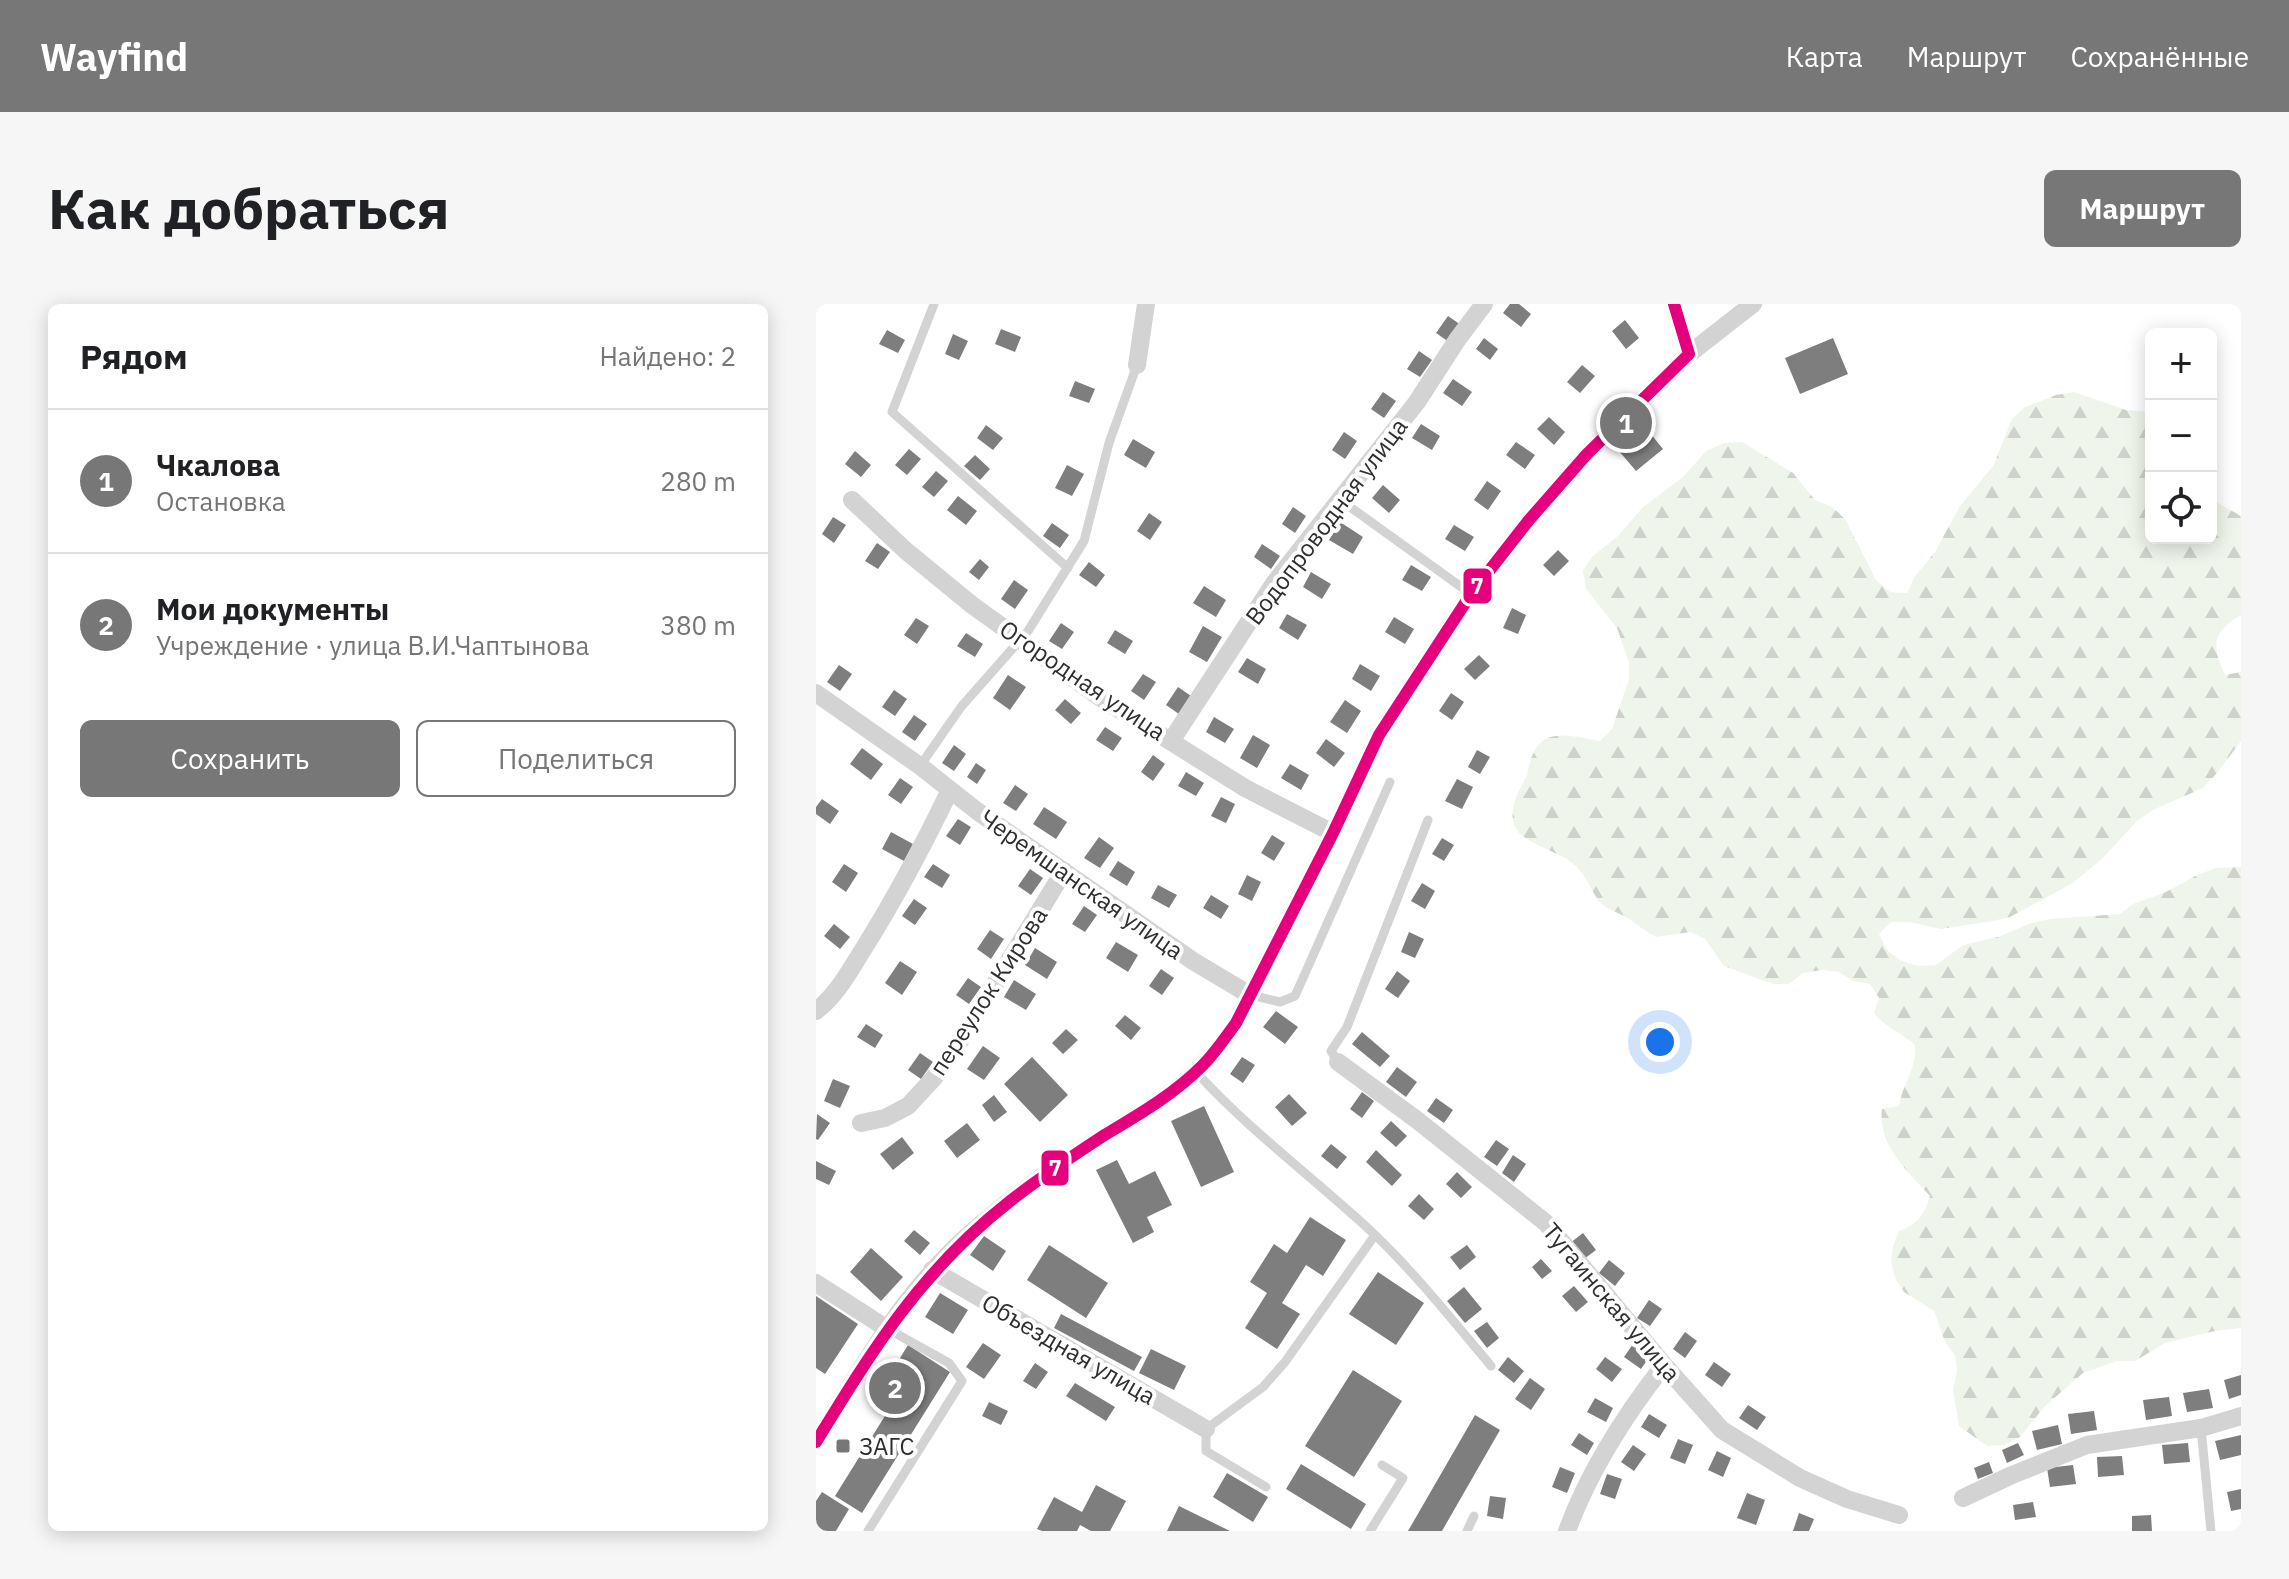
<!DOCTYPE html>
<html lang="ru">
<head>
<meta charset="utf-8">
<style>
  body { margin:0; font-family:"IBM Plex Sans",sans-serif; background:#f6f6f6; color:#202124 }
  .controls { position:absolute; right:24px; top:24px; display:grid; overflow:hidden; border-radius:12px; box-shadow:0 4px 20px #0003 }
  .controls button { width:72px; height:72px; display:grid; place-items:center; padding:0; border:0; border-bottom:2px solid #e0e0e0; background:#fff; color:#202124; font:40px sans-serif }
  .you { position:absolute; left:844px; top:738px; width:28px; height:28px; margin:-20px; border:6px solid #fff; border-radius:50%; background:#1a73e8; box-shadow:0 0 0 12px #1a73e833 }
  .badge { display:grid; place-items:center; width:52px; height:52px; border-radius:50%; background:#777; color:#fff; font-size:26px; font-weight:700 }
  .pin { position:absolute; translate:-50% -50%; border:4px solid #fff; box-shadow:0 2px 8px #0006 }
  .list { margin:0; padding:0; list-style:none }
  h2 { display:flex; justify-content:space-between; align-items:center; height:104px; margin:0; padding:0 32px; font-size:34px }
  h2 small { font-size:26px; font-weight:400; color:#757577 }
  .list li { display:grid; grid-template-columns:52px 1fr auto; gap:24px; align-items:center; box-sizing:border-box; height:144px; padding:0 32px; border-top:2px solid #e0e0e0 }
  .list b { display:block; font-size:30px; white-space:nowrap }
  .list p { margin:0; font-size:26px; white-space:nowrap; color:#757577 }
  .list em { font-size:26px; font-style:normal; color:#757577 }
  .actions { display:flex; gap:16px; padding:24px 32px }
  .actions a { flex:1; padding:18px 0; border:2px solid #777; border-radius:12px; text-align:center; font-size:28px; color:#777 }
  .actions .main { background:#777; color:#fff }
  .icon { flex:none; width:44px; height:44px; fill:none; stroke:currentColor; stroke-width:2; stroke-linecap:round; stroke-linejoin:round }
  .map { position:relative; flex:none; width:1425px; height:1227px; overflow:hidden; border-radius:12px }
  header { display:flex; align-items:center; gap:48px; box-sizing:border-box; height:112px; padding:0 40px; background:#777; color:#fff }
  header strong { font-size:38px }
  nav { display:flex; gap:44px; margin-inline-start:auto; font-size:28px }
  .intro { display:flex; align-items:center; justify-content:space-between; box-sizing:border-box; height:192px; padding:0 48px }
  h1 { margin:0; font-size:56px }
  .button { padding:20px 36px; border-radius:12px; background:#777; color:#fff; font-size:28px; font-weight:700 }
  main { display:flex; gap:48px; padding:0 48px }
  aside { flex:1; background:#fff; border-radius:12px; box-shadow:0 4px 20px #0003 }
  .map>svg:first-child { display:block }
  .forest { fill:url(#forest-firs) }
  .building { fill:#7e7e7e }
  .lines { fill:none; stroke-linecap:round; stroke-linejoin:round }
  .lane { stroke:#d3d3d3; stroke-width:9 }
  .street { stroke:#d3d3d3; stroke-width:18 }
  .bus-1-casing { stroke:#fff; stroke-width:18 }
  .bus-1 { stroke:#e5007d; stroke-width:12 }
  .poi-dot { fill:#777; stroke:#fff; stroke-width:3 }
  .labels { text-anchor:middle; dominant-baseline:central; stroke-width:8; stroke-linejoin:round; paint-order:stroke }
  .street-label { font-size:24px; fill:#2e2e2e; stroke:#fff }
  .poi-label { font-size:24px; fill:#2e2e2e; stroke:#fff; text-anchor:start }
  .line-badge { stroke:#fff; stroke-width:3 }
  .badge-label { font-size:22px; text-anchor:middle; font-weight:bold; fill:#fff }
</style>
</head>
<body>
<header>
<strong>Wayfind</strong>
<nav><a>Карта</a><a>Маршрут</a><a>Сохранённые</a></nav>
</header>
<div class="intro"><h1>Как добраться</h1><a class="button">Маршрут</a></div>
<main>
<aside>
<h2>Рядом<small>Найдено: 2</small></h2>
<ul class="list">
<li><span class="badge">1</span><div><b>Чкалова</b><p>Остановка</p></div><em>280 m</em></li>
<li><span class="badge">2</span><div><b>Мои документы</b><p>Учреждение · улица В.И.Чаптынова</p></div><em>380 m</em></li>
</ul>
<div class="actions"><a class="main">Сохранить</a><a>Поделиться</a></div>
</aside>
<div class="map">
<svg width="1425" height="1227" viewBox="0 0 1425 1227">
  <defs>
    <pattern id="forest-firs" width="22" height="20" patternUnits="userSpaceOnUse" patternTransform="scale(2)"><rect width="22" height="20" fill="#f0f5eb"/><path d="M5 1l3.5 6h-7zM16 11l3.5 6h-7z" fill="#ced2ca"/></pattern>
  </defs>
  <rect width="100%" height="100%" fill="#fff"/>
  <path class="forest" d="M1258,88L1310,106L1335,108V234H1395V195L1425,212V311C1396,328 1395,341 1409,371L1425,368V437L1401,469L1387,484L1337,506L1320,518L1286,555L1257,579L1194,613L1177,617L1125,625L1093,618H1075L1063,630L1071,646L1084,656L1102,662L1120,661L1147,641L1182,633L1215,619L1234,615L1304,610L1317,600L1350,588L1381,571L1400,564L1425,563V1024L1399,1027L1349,1039L1319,1057H1301L1267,1069L1228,1103L1204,1133L1188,1141L1171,1142L1143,1122L1137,1086L1141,1067L1139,1051L1129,1038L1118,1007L1088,988L1079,974L1075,958L1077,942L1083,927C1102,920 1108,911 1114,892C1091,866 1062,843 1066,805L1083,802C1087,779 1101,764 1099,741C1085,728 1070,724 1058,709L1063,694L1054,680L1037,677L1023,668L1006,666L987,669L973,680H957L908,662L889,635L874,628L840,633C829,627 820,619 810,613C801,608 789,605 783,597C773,584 770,569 755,558C741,547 705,538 699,523C692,506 701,491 708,477C713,468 713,457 718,448C729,422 764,434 784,437L796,425L813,375V359L801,324L770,285L767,266L777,252L803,231L826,204L868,172L890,147L908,139L926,138L977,169L999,196L1016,203L1029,215L1060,276L1074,288L1091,289L1099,272L1119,248L1144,202L1177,162L1196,115L1209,103L1240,91Z"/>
  <path class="building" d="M694,0H703L715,10L705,23L687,9Z
    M632,12L645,21L633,38L620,29Z
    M809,16L823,34L810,45L796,27Z
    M185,25L205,33L199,48L179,40Z
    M71,26L89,36L82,49L63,40Z
    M137,30L152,37L143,56L129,50Z
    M668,34L682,45L674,56L660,45Z
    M1017,34L1032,70L984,90L969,54Z
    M603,47L616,56L604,73L591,65Z
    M766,61L779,72L764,89L751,78Z
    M637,75L656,88L646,102L627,89Z
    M259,77L279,85L273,99L253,92Z
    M567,88L580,97L568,114L555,105Z
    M733,113L749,128L738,141L721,125Z
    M605,120L624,132L616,146L596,134Z
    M170,121L187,134L177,146L161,134Z
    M830,124L847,145L820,167L803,147Z
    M528,128L541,137L529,155L516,146Z
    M317,135L339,148L330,164L308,151Z
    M700,138L719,151L709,165L690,151Z
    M93,145L105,155L91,171L79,161Z
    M39,147L55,161L45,173L29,160Z
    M159,151L174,165L164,176L148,162Z
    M251,161L268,170L256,192L239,184Z
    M120,167L132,177L118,193L106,183Z
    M671,177L685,187L672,206L658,196Z
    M567,181L584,196L573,209L556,194Z
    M142,192L161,207L150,221L131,206Z
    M477,203L490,212L479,229L466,220Z
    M333,209L346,218L334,236L321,227Z
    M17,213L30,221L18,239L6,230Z
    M524,218L547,233L537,250L513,236Z
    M236,219L253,231L244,244L227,232Z
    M638,221L658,233L649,247L629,235Z
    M61,239L74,248L62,265L49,257Z
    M446,240L464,252L455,265L438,253Z
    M742,246L753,257L738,272L727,261Z
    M164,255L173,263L163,276L153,268Z
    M273,258L289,271L280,283L263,271Z
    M595,261L615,273L606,287L586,276Z
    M495,268L515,280L506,295L487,283Z
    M198,276L212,286L199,305L185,295Z
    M388,282L410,296L400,313L377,299Z
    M696,304L710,311L702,330L687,324Z
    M471,310L491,321L482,336L463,324Z
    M578,313L598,325L589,340L569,328Z
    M100,314L113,322L101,340L88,331Z
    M245,319L258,328L246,345L233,337Z
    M387,322L406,333L391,358L373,348Z
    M299,326L317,337L309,350L291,339Z
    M150,329L167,340L159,353L141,342Z
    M663,351L674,362L659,376L648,365Z
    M431,354L450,365L442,380L422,368Z
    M544,360L564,372L555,387L536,375Z
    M23,361L36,370L24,387L11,378Z
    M327,370L340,378L328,396L315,387Z
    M192,371L210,383L194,406L177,394Z
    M362,383L375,392L363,410L350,401Z
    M78,386L91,395L79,412L66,403Z
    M635,389L648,398L636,416L623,407Z
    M249,395L265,409L255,420L239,406Z
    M529,396L545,407L531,429L514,418Z
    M98,411L111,420L99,437L86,428Z
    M398,413L418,425L409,439L390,428Z
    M289,423L306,434L297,447L280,436Z
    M437,431L454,441L441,464L424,454Z
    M510,435L529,449L518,463L500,449Z
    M138,441L150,450L138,467L126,459Z
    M46,444L67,460L55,476L34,460Z
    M661,446L674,453L664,470L652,463Z
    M337,451L349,460L337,477L325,468Z
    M160,459L170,466L161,480L151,473Z
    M474,460L493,471L485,486L465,474Z
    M370,468L388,479L380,492L362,482Z
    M84,474L97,483L85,500L72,491Z
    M641,475L657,483L646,505L629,497Z
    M199,481L212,490L200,507L187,499Z
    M405,493L419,500L410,519L395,512Z
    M6,495L23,507L14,520L0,510V503Z
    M228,503L251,518L240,535L217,520Z
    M142,515L155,523L144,541L130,532Z
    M75,528L97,540L88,557L66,545Z
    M456,531L469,539L458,557L445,549Z
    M283,533L298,544L284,564L268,554Z
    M626,534L638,541L628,557L616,550Z
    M302,557L319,568L311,582L293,571Z
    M28,560L42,569L30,588L16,578Z
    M117,560L134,571L126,584L108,573Z
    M214,565L227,574L215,591L202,582Z
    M431,571L445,578L436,597L422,590Z
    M606,579L619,587L609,605L595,597Z
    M342,581L361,591L353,604L335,594Z
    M395,591L413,602L405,615L387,604Z
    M98,595L111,604L99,621L86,612Z
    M268,602L281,611L269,628L256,620Z
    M18,620L34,633L24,645L8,632Z
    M174,626L188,635L175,655L161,645Z
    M593,628L608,635L599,654L585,648Z
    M300,638L322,651L312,668L290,654Z
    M219,644L241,658L231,675L209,661Z
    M84,657L101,668L86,691L69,679Z
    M345,665L358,674L346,691L333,682Z
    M581,667L594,677L582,694L569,685Z
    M152,674L165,683L153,700L140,691Z
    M198,676L220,690L210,706L188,693Z
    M460,707L482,723L469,740L447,723Z
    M309,711L325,724L315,736L299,722Z
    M50,720L67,731L59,744L41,733Z
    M250,725L262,736L247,750L236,739Z
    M546,728L574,752L564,763L536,740Z
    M167,742L184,754L168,776L151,765Z
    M104,749L117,758L105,775L92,766Z
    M216,753L252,791L224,818L188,780Z
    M426,753L439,761L427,779L414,770Z
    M581,763L601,778L590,793L570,778Z
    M17,775L34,782L24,804L8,797Z
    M546,788L558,797L546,814L534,805Z
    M473,790L491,809L476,822L459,803Z
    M178,791L191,808L178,818L166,801Z
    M620,794L637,806L628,819L611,807Z
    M388,802L418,868L385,883L355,817Z
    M1,810L14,819L2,836L0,835Z
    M575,817L591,832L580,843L564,829Z
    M151,819L164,836L141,854L128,837Z
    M86,833L98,849L77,866L64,850Z
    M680,836L693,845L681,862L668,853Z
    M515,840L531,853L521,865L505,852Z
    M560,846L586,871L576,882L550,858Z
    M697,851L710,860L698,878L686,869Z
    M301,856L313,880L339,867L356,901L331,913L338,928L317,939L280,866Z
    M0,857L20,867L13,881L0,875Z
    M641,868L656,883L645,894L630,880Z
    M603,890L618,905L608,916L592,902Z
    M494,913L530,936L507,972L490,961L466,999L484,1010L461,1045L429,1024L451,989L434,978L458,940L471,949Z
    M98,926L114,939L104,951L88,937Z
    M767,929L780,946L768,955L754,939Z
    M168,932L190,947L177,967L154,951Z
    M233,941L292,979L270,1014L211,976Z
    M651,941L660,953L644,966L634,953Z
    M55,944L87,973L65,997L34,968Z
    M725,955L736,967L726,975L716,963Z
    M793,956L809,969L799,982L783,969Z
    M562,968L608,999L580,1041L533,1010Z
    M758,982L772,998L760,1008L746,992Z
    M648,983L666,1005L649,1019L631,997Z
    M124,989L152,1006L137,1030L109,1013Z
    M0,992L42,1020L9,1070L0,1064Z
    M833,996L846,1005L834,1022L821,1014Z
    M245,1010L326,1053L318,1067L238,1024Z
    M671,1018L683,1034L671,1044L658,1027Z
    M869,1028L881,1037L869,1054L857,1045Z
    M167,1039L185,1051L168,1075L150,1063Z
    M817,1040L834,1052L825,1065L808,1053Z
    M92,1041L134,1068L46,1209L19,1192L77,1099L62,1090Z
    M335,1045L370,1062L358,1086L323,1069Z
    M692,1053L708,1067L698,1079L682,1066Z
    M789,1053L806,1065L796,1078L780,1065Z
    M898,1058L915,1070L906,1083L889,1071Z
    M219,1059L232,1068L220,1085L207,1077Z
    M537,1066L586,1097L538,1173L489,1142Z
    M1425,1071V1091L1413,1095L1408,1076Z
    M714,1074L729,1085L715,1106L699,1095Z
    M259,1079L299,1103L290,1117L250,1092Z
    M1393,1085L1397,1104L1371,1108L1367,1089Z
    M1353,1093L1356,1112L1330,1116L1327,1096Z
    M779,1094L797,1104L790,1118L771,1108Z
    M173,1098L192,1107L185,1121L166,1112Z
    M932,1101L950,1113L941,1126L923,1114Z
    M1278,1107L1281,1126L1255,1130L1252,1110Z
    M833,1110L851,1121L843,1134L825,1123Z
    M659,1111L684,1126L626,1227H592Z
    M1242,1121L1246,1140L1221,1146L1216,1127Z
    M763,1129L778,1139L771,1151L755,1141Z
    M1425,1131V1151L1404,1156L1399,1137Z
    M862,1135L877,1141L869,1160L854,1154Z
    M1202,1139L1208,1151L1191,1159L1186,1146Z
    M1372,1139L1374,1158L1348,1160L1346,1141Z
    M817,1141L830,1150L818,1167L805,1158Z
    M901,1147L915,1154L907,1173L892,1166Z
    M1306,1152L1308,1171L1282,1173L1281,1153Z
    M1173,1158L1177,1169L1162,1175L1158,1164Z
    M485,1160L550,1200L535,1225L470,1185Z
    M1257,1161L1260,1180L1234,1183L1231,1164Z
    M744,1163L759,1169L751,1189L736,1183Z
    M411,1169L452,1193L437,1218L397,1193Z
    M791,1170L806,1175L799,1195L784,1190Z
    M280,1181L310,1197L294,1227H275L264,1221L261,1227H226L221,1225L238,1193L266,1208Z
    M1425,1185V1205L1415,1207L1411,1188Z
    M6,1188L33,1205L20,1227H0V1197Z
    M931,1189L949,1196L940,1221L921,1214Z
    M674,1192L690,1194L687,1215L671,1212Z
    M1217,1198L1220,1213L1199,1216L1197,1201Z
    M363,1202L414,1227H351Z
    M983,1209L998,1215L993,1227H977Z
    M1335,1211L1336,1227H1316V1212Z"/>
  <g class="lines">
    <path class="lane" d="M118,0L76,108L252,264
      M523,195L655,290
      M104,462L145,403L212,327L268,237L293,139L321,61
      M434,691L464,698L479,692L574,478
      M522,758L515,747L531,723L612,516
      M381,769C435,828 499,875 557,929C600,970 637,1017 675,1062
      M1385,1124L1395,1227
      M450,1183L390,1147V1125L447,1083L469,1058L559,931
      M52,1227L146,1077L133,1059L70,1024
      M554,1227L587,1174L566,1161
      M651,1227L658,1212"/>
    <path class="street" d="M858,0L873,50
      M321,61L330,0
      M36,196L89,246L156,301L282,392L429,484L517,529
      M0,389L104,462L161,507L377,657L434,691
      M355,437L459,278L601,98L641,36L668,0
      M0,707C21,691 34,666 48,644C80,593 108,540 134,486
      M522,758L601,816L730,919L848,1061L906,1126L984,1174L1031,1195L1083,1211
      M45,819L69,814L92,802L117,775L147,732L248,567
      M116,966L390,1125
      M0,979L70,1024
      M0,1138C51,1056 92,979 169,917C200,891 233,867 267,845C330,804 378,785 420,719L517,529L563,431L655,290L713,216L771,150L873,50L937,0
      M1147,1194L1196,1171L1271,1141L1385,1124L1425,1112
      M751,1227C773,1167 809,1111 848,1061"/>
    <defs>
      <path id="bus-1" d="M0,1138C57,1045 105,967 193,898C223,874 255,853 287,832C322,811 357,791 386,762C399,749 409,734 420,719L517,529L563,431L655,290L713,216L771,150L873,50L858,0"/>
    </defs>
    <use href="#bus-1" class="bus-1-casing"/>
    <use href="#bus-1" class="bus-1"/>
  </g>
  <rect class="poi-dot" x="19" y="1134" width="16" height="16" rx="4"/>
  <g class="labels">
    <g class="street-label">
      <text transform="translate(510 217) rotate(-53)">Водопроводная улица</text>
      <text transform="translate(267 376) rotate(34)">Огородная улица</text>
      <text transform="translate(266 580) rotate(35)">Черемшанская улица</text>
      <text transform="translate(172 687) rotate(-57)">переулок Кирова</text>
      <text transform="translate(796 998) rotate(50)">Тугаинская улица</text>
      <text transform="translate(253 1045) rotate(30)">Объездная улица</text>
    </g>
    <g class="poi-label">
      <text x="43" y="1142">ЗАГС</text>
    </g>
  </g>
  <g class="line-badge">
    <rect x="646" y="263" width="31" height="38" rx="8" fill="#e5007d"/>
    <rect x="224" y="845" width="30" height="38" rx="8" fill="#e5007d"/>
  </g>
  <g class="badge-label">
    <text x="661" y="290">7</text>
    <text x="239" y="872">7</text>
  </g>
</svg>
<div class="controls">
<button>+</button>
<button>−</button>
<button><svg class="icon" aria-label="locate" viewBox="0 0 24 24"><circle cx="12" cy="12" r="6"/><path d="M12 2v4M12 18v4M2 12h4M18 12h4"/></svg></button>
</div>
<div class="you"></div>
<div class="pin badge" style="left:810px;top:119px">1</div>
<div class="pin badge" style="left:79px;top:1084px">2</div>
</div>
</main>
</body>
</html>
